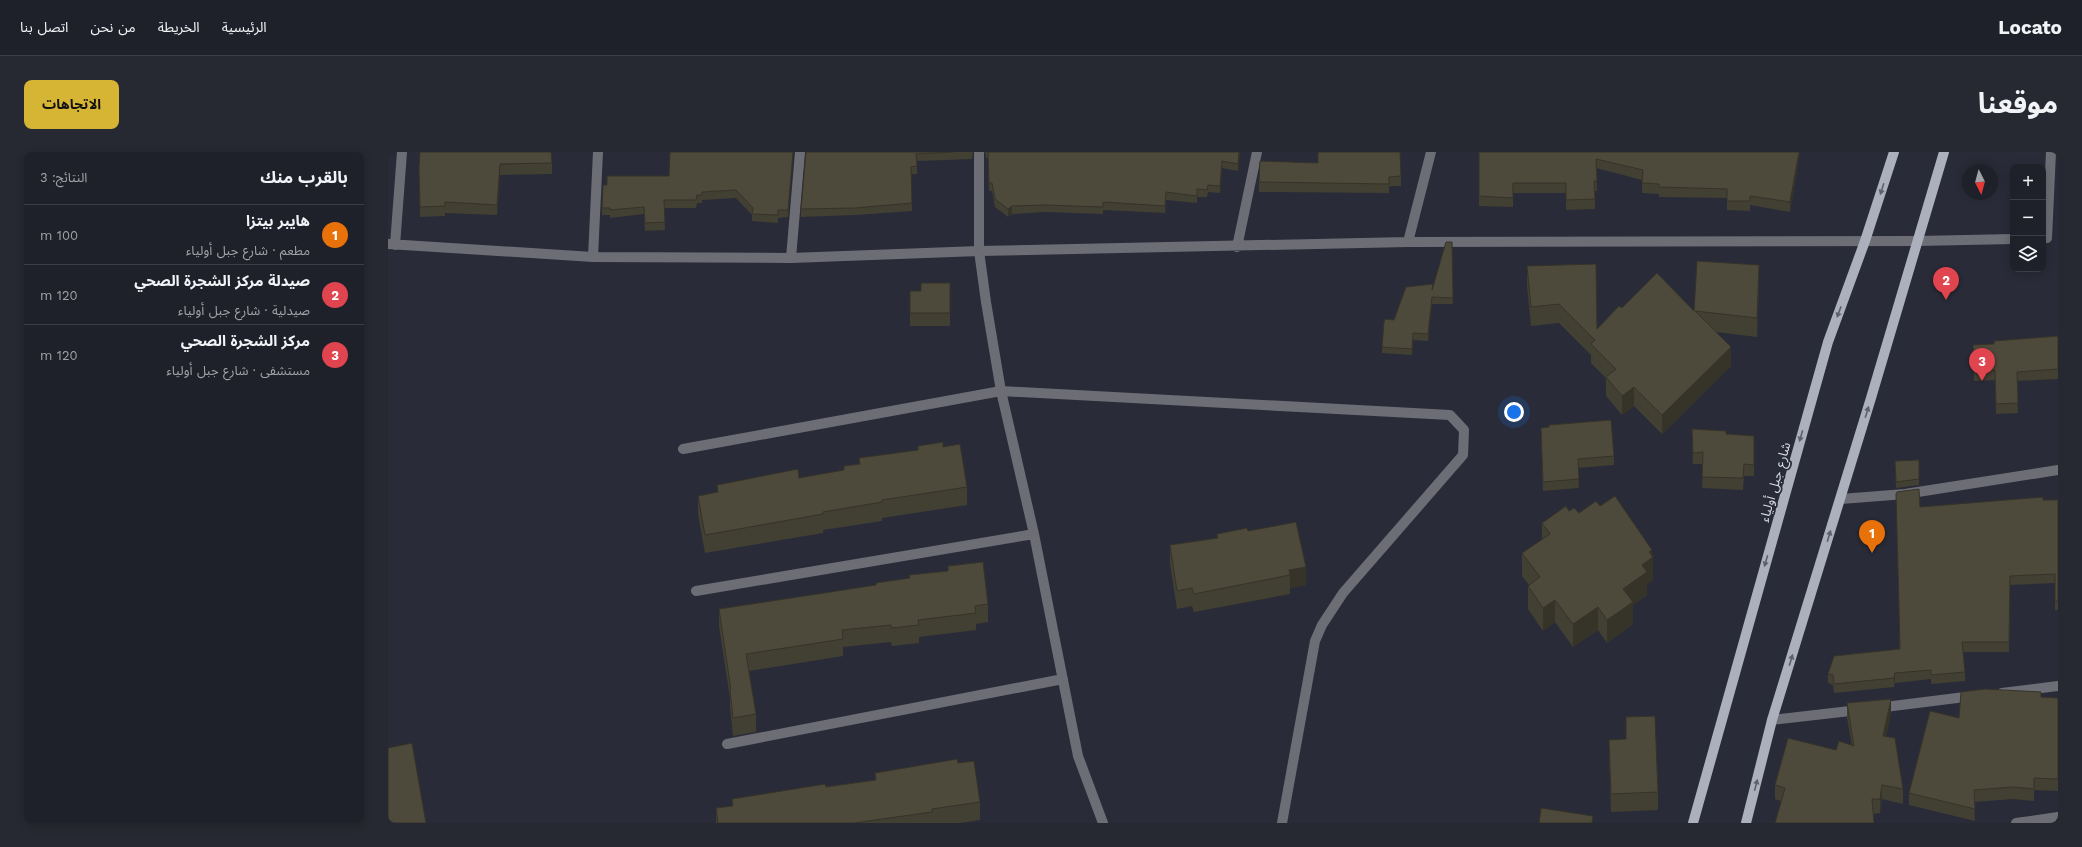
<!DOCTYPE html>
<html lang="ar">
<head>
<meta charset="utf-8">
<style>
  body { margin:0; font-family:"Work Sans","Noto Sans Arabic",sans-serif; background:#272932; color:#f1f3f6; direction:rtl }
  .controls { position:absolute; right:12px; top:12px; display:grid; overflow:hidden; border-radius:8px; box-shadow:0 2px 10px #0003 }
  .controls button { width:36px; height:36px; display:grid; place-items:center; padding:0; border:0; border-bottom:1px solid #3c3e47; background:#1f212a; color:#f1f3f6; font:20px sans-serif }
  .compass { position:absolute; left:1574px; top:12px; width:36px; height:36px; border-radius:50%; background:#1f212a; box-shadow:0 2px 10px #0003; rotate:174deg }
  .you { position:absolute; left:1126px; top:260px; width:14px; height:14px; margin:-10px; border:3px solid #fff; border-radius:50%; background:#1a73e8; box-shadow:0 0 0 6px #1a73e833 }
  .badge { display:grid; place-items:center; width:26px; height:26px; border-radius:50%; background:#d6b534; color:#fff; font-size:13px; font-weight:700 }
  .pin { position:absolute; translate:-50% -33px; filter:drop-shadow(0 1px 2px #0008) }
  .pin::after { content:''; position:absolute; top:21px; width:14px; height:12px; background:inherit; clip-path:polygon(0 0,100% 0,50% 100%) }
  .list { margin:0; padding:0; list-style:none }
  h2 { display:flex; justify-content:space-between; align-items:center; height:52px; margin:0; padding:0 16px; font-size:17px }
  h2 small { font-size:13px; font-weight:400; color:#a1a3a8 }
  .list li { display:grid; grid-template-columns:26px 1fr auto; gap:12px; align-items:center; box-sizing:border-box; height:60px; padding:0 16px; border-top:1px solid #3c3e47 }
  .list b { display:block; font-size:15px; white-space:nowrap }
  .list p { margin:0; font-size:13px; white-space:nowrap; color:#a1a3a8 }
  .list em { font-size:13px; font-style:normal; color:#a1a3a8 }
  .icon { flex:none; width:22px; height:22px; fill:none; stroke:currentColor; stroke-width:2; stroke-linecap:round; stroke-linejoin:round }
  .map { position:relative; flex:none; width:1670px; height:671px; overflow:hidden; direction:ltr; border-radius:8px }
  header { display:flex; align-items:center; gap:24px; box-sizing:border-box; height:56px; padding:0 20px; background:#1f212a; border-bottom:1px solid #3c3e47 }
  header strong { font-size:19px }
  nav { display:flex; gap:22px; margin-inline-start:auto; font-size:14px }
  .intro { display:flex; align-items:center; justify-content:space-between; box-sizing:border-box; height:96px; padding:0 24px }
  h1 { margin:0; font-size:28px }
  .button { padding:10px 18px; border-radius:8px; background:#d6b534; color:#111; font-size:14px; font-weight:700 }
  main { display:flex; gap:24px; padding:0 24px }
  aside { flex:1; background:#1f212a; border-radius:8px; box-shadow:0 2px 10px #0003 }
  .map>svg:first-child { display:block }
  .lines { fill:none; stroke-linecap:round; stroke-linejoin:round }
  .minor { stroke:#6d6e75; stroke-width:10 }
  .major { stroke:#acb0bd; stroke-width:10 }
  .wall { fill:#423f33 }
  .shaded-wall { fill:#363329 }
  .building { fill:#4d493b; stroke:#363329 }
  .oneway { fill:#5d616d }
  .labels { text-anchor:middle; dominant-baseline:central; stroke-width:3.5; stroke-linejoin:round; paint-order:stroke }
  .street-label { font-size:13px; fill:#dcdee7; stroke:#292c38 }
</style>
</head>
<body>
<header>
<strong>Locato</strong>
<nav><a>الرئيسية</a><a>الخريطة</a><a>من نحن</a><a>اتصل بنا</a></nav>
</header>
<div class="intro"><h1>موقعنا</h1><a class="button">الاتجاهات</a></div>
<main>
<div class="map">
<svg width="1670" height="671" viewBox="0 0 1670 671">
  <rect width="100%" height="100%" fill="#292c38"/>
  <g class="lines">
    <path class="minor" d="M591,0V99L598,150L613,239L646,382L690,604L715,671
      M1659,86L1663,0
      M1020,90L1043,0
      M0,92L205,105L403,106L591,99L1020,90L1530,89L1625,87
      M7,93L14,0
      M849,95L869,0
      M205,105L210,0
      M403,106L412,0
      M295,297L613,239L1062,263L1076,278L1075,303L955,441L934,473L927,489L894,671
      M1453,347L1517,342L1670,318
      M308,439L646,382
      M1614,541L1670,534
      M1489,556L1585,544
      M1384,568L1471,558
      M339,592L675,527
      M1628,671L1670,665"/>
    <path class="major" d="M1305,671L1440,190L1477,89L1506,0
      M1358,671L1384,568L1483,246L1556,0"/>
  </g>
  <path class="wall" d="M405,0L400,65L390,66V71L364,69V63L348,46L314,48V51H309L308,56H276L277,78L257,79L256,62L222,66V63H214V56L219,33V24H281Z
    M418,0H585L584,7L529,9V22H523L524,59L467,63L413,65V57Z
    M597,0H852L850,19L834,16L832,41L820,40L819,45H809V51L778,48L777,61L715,58V62L658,60L624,62L620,65L607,55L604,39H601L600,6H598Z
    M1091,0H1412L1402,60L1362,53V59L1339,58V46L1271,45V42L1254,41V28L1208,16L1209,39H1207V57L1178,58V41H1125V55L1091,54Z
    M164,11V22L112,23L109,63L57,61V64L32,65L31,15Z
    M930,11L1013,24V34H1001V41L871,40V30Z
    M1064,90L1065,152H1044L1040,189L1025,188L1024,203L994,201V195L1006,168L1045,136Z
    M1139,114L1209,177L1234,156L1306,159L1371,132L1369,185L1328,180L1343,214L1274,282L1246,254L1234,263L1218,244V226L1203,211V203L1171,171L1143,174L1139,133Z
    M562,131V174H522V139H533Z
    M1670,184V227L1629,229L1630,261L1608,262L1607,228L1586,229L1585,193L1606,192Z
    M1153,276L1226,304V313L1190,316L1191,336L1155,339Z
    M1304,277L1338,282L1366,284V324H1356L1355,338L1314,336L1315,312H1305L1304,289Z
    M530,294L555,295L579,335V353L494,366V369L435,378V381L317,401L310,362V344L329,340V333L411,326L456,318V314L471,312V306L530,298Z
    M1531,308V333L1508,336L1507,309Z
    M1655,348H1670V458H1667V431L1622,433L1621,500H1575L1577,520V529L1543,532V527L1507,531L1506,535L1446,541L1445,533L1440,531V522L1511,497L1532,355Z
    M1212,354L1264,404L1265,428L1259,432V443L1245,453V472L1219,491L1210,478L1185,495L1167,470L1155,479L1140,457V434L1141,433L1134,424V401L1154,388V371L1181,359L1191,361Z
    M860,379L918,433L902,436V442L806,460L804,454L789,457L782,412V393L829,386V382Z
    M560,414L600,452V470L588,472V478L531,485V491L504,494L503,490L455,495V504L361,519L368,562V580L345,584L342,556V546L331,474V457L488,433L521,426V423L560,419Z
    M1653,545L1670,546V639L1646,638V649L1625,647L1586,650L1587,669L1521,653V641L1571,566Z
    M1459,551L1503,561L1498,584L1515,637V652L1494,647L1492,661L1485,662L1393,649L1387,647V633L1448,598L1464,593L1459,566Z
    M1238,565L1270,640V658L1223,660L1221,606V588L1238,587Z
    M570,611L592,650V668L572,671H328V656L344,654V647L487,628V621Z"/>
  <path class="shaded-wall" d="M405,0L400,65V58Z
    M851,0H852L850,19V12Z
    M1411,0H1412L1402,60V50Z
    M834,9V16L832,41V34Z
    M112,12V23L109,63V53Z
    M624,54V62L620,65V57Z
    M1371,113V132L1369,185V166Z
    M1044,145V152L1040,189V182Z
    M1025,181V188L1024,203V197Z
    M1343,195V214L1274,282V263Z
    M1246,235V254L1234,263V244Z
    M1264,398V406L1265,405V428L1259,432V443L1245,453V472L1219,491V468L1235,437L1261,400Z
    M918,415V433L902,436V423L901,418Z
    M1167,448V470L1155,479V456Z
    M1210,455V478L1185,495V472Z
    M1507,521V531L1506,535V526Z
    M1503,547V561L1495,598V584Z
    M1494,633V647L1492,661V647Z"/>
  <path class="building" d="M32,0H163L164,11L112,12L109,53L57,50V54L32,55L31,15Z
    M282,0H405L400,58H390V63L364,62L365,56L348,38L314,40V43H309L308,48H276L277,70L257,71L256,55L222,58V56H214L215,33H219V24H281Z
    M418,0H565L528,2L529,14L523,15L524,51L467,56L413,57Z
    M600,0H851L850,12L834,9L832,34L820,33L819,38L809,37V44L778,40L777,54L715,50V55L658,53L624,54L620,57L607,47L604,31H601Z
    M930,0H1012L1013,24L1001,25V32L871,30L872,9L930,11Z
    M1091,0H1411L1402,50L1362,44V49H1339V37L1271,35V32L1254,31L1255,18L1208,7L1209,29H1206L1207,47L1178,48V31H1125V46L1091,44Z
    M1058,90H1064L1065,146L1044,145L1040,182L1025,181L1024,197L994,195L996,170L997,167L1006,168L1018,135L1045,132L1044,138Z
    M1309,109L1371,113L1369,166L1307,159L1343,195L1274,263L1246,235L1234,244L1218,225L1228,217L1203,192L1207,188L1171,152L1143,155L1139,114L1208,112L1209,177L1231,154L1234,156L1269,121L1306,159Z
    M533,131H562V161H522V139H533Z
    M1670,184V217L1629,220L1630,251L1608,252L1607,218L1586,219L1585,193L1606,192V189Z
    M1223,268L1226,304L1190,307L1191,327L1155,330L1153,276L1161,275V273Z
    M1304,277L1338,279V282L1366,284V313L1356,312L1355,326L1314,325L1315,300L1305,301Z
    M555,290V295L572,292L579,335L494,348V350L435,360V362L317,383L310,344L330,340L329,333L410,317L411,326L456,318V314L472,312L471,306L530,298V294Z
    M1531,308V327L1508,330L1507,309Z
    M1531,337L1532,355L1655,345V348H1670V449H1667V422L1622,424L1621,490H1574L1577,520L1543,523V518L1507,521L1506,526L1446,532L1445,523L1440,522L1446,504L1512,497L1508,342L1509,340Z
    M1227,344L1264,398L1261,400L1265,405L1254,413L1259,420L1235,437L1245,450L1219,468L1210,455L1185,472L1167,448L1155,456L1140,434L1152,425L1134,401L1162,382L1154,371L1178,354L1181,359L1186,356L1191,361L1208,349L1212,354Z
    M908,370L918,415L901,418L902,423L806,442L804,436L789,439L782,393L830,386L829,382L859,376L860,379Z
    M595,410L600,452L587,454L588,461L530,468L531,473L504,476L503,473L454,478L455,487L358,502L368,562L345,566L342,538H343L331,457L488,433V431L522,426L521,423L560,419V414Z
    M1597,537L1653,540V545L1670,546V627L1646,626V637L1625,635L1586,638L1587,657L1521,641L1542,559L1571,566L1573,540Z
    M1503,547L1495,584L1507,586L1515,637L1494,633L1492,647H1484L1486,671H1387L1397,636L1387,633L1400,586L1448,598L1451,589L1466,594L1459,551Z
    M1267,564L1270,640L1223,642L1221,588L1238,587V565Z
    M24,591L38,671H0V596Z
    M569,607L570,611L586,609L592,650L544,657V660L466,671H330L328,656L345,654L344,647L437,632L438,635L488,628L487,621Z
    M1153,656L1205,664L1204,671H1151Z"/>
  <defs><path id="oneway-solid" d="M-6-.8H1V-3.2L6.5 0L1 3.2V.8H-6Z"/></defs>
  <g class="oneway">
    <use href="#oneway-solid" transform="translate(1494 37) rotate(108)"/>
    <use href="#oneway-solid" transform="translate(1451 160) rotate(110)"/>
    <use href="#oneway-solid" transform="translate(1479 260) rotate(-73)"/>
    <use href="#oneway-solid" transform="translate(1413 284) rotate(106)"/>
    <use href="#oneway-solid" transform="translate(1441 384) rotate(-73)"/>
    <use href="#oneway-solid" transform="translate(1378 409) rotate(106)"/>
    <use href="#oneway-solid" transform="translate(1403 508) rotate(-73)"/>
    <use href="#oneway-solid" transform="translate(1368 633) rotate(-76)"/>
  </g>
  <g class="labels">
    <g class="street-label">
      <text transform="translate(1387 330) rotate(-74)">شارع جبل أولياء</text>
    </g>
  </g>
</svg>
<div class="controls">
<button>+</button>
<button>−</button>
<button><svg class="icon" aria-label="layers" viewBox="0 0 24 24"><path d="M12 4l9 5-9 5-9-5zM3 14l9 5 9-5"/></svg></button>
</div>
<svg class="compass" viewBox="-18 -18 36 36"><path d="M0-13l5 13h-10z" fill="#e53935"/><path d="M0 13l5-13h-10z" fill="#a1a3a8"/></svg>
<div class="you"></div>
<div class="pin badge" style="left:1484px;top:401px;background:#e8710a">1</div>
<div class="pin badge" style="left:1558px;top:148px;background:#e0444e">2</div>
<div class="pin badge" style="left:1594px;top:229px;background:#e0444e">3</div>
</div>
<aside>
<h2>بالقرب منك<small>النتائج: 3</small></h2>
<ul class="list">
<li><span class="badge" style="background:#e8710a">1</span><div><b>هايبر بيتزا</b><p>مطعم · شارع جبل أولياء</p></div><em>100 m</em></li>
<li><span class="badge" style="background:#e0444e">2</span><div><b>صيدلة مركز الشجرة الصحي</b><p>صيدلية · شارع جبل أولياء</p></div><em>120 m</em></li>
<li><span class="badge" style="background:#e0444e">3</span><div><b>مركز الشجرة الصحي</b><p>مستشفى · شارع جبل أولياء</p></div><em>120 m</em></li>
</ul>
</aside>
</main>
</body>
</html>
